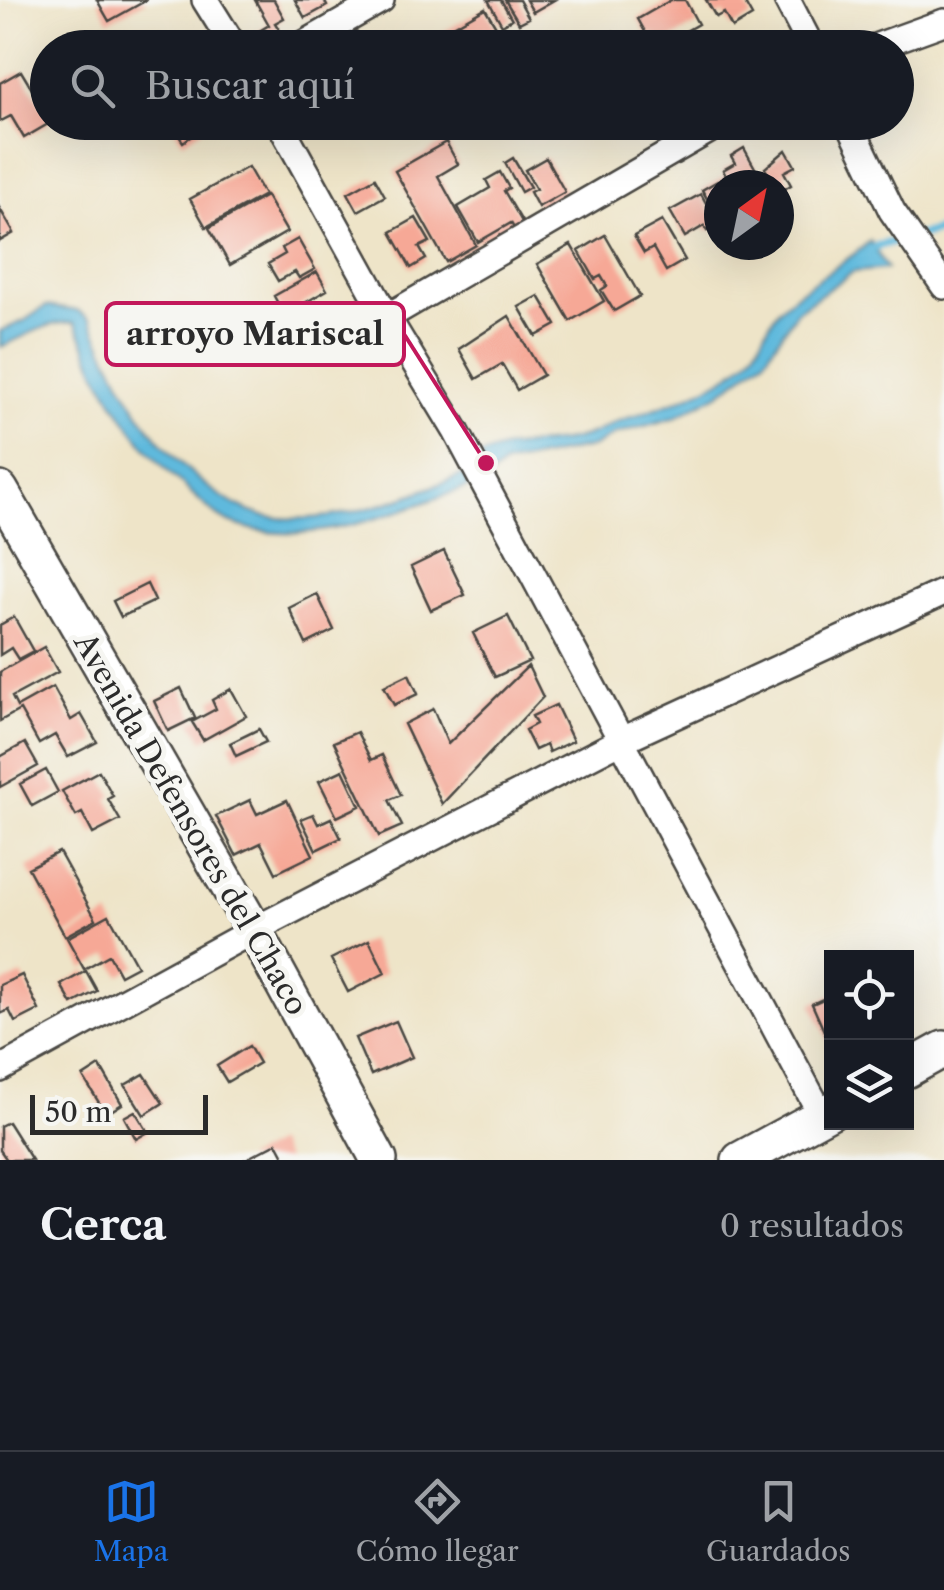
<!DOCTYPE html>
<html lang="es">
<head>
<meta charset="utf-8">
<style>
  body { margin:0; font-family:"Libre Caslon Text",serif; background:#20242c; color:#f1f3f6 }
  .controls { position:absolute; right:30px; bottom:30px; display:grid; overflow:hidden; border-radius:0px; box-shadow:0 10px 40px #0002 }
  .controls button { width:90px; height:90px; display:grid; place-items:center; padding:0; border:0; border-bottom:2px solid #363941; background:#171b24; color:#f1f3f6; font:50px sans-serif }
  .compass { position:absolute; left:704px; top:170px; width:90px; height:90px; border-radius:50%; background:#171b24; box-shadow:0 10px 40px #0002; rotate:33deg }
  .scale { position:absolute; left:30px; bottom:25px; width:178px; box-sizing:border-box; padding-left:10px; border:5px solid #2b2b2b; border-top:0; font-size:28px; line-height:35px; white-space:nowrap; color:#2b2b2b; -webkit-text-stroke:8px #f6f6f2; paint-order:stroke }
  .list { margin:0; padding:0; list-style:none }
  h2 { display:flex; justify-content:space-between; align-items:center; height:130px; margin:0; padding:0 40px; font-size:42px }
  h2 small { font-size:32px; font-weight:400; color:#9ea1a6 }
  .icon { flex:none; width:55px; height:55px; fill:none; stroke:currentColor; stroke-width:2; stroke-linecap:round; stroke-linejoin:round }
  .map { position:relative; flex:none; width:944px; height:1160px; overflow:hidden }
  .search { position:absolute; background:#171b24; box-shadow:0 10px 40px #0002; left:30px; right:30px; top:30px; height:110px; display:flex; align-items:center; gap:25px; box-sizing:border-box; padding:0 35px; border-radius:55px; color:#9ea1a6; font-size:38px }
  .sheet { height:290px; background:#171b24 }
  nav { display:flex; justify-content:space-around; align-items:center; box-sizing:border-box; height:140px; border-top:2px solid #363941; background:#171b24; font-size:28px; color:#9ea1a6 }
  nav a { display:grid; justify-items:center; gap:5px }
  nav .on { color:#1a73e8 }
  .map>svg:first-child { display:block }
  .water { fill:#5fb9dd; stroke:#457284; stroke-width:2.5 }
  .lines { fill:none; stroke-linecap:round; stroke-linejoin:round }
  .stream { stroke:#5fb9dd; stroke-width:8 }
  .building { fill:#f6a896 }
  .minor-casing { stroke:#484743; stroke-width:30 }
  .secondary-casing { stroke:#484743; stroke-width:40 }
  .minor { stroke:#fff; stroke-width:25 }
  .secondary { stroke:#fff; stroke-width:35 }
  .labels { text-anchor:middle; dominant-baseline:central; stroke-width:10; stroke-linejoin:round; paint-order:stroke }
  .street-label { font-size:30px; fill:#2b2b2b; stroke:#f6f6f2 }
  .leader { fill:none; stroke:#c2185b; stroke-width:4 }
  .callout-dot { fill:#c2185b; stroke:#f6f6f2; stroke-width:4 }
  .callout { fill:#f6f6f2; stroke:#c2185b; stroke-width:4 }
  .callout-label { font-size:32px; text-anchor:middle; font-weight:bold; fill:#2b2b2b }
</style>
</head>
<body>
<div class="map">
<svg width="944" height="1160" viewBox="0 0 944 1160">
  <rect width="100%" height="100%" fill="#f6f6f2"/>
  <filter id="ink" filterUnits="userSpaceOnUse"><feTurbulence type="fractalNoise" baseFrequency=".01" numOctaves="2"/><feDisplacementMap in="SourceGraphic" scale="20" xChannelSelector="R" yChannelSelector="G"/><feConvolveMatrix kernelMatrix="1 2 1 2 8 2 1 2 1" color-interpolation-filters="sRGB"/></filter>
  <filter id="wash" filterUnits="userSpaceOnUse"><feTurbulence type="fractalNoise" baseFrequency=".0048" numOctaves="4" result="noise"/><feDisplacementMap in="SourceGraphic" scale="40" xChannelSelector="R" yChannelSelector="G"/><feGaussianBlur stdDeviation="2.25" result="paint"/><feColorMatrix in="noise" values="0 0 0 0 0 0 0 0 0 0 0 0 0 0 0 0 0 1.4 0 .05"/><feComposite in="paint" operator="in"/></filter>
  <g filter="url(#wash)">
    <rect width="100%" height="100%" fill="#eee4c8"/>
    <path class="water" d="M870,241L887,269L853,272L797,311L765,359L720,393L673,418L615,434L595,446L504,465L491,476L479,457C515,440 556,448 591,434C601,431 609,424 619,421C659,407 720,389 750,357C763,342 768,320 783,305C810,281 843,266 870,241Z
      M46,306L78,311L90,319C104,349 118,379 136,408C163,451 225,515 278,518C341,523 407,498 464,474L469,487C398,510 307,553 232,523C215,517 198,499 184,486C151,458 125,423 104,385C92,366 86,343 75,323C52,319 22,338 0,347V331L24,321Z"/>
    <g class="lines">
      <path class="stream" d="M868,252L877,246L937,231L944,233"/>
    </g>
    <g id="blocks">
      <path class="building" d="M97,0H147L109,21Z
        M255,0H274L284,18L275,23L288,44L281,48H264L256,33L269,25Z
        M295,0H324L327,6L305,18Z
        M488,0H501L512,19L502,25Z
        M505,0H519L529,18L519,23Z
        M526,0H554L533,12Z
        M671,0H685L698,24L661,45L654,34L648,37L638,19Z
        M706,0H743L752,16L732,28L724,13L716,17Z
        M485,8L501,35L480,48H452L443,32Z
        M614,32L623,48H593L591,45Z
        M21,71L48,116V124L24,138L11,116L1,121L0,119V83Z
        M170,122H212L183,142Z
        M446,142L458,164L438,176L476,245L446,262L395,171Z
        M744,148L760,177L746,185H719V203L712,207L702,190L726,176L723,170L735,163L731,156Z
        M786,150L795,166L784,172L791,185L779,192V185H774L765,168Z
        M513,158L530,187L521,192L505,163Z
        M546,158L565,192L538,207L530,192L536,189L525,170Z
        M248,167L264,195L206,227L190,199Z
        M500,172L509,188L504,191L524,225L515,230L511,223L478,242L458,207L490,188L486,180Z
        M375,178L385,196L358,211L348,193Z
        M701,194L718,225L707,231L704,226L685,237L670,211Z
        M266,196L287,232L230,265L209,228Z
        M0,209L14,233L0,241Z
        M416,218L430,242L419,247L426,259L411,268L391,232Z
        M662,221L685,260L666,271L653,248L644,253L634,236Z
        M605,235L640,296L614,311L601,290L607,286L601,276L595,279L579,251Z
        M298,239L315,269L299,278L295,272L278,281L268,264L285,254L282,248Z
        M571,245L604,301L570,321L537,264Z
        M317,272L327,290L284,315L274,296Z
        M539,296L556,325L536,336L519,307Z
        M509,316L543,375L517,390L502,364L476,379L459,349Z
        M444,551L465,595L431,610L411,567Z
        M147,584L155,601L121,617L113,601Z
        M317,594L334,630L306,644L289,608Z
        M508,616L530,661L495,677L473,633Z
        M14,617L33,651L18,659L11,648L0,655V625Z
        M44,647L58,672L12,697L17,707L53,687L71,720L81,714L97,742L68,757L55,735L39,744L20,710L0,721V672Z
        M528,666L543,697L442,804L404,724L433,709L448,744Z
        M409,674L418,694L394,705L384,686Z
        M181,688L195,718L168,731L154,701Z
        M231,689L246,716L203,740L192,722L216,709L212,700Z
        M556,705L573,741L549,752L546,745L535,750L525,730L536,724L532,716Z
        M259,729L266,742L236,756L230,743Z
        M357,732L371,760L382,755L401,795L389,800L402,826L379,836L334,742Z
        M25,743L38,766L0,787V757Z
        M46,770L58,792L32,806L20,784Z
        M343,770L360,806L337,817L319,781Z
        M99,771L113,796L108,799L120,820L93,834L82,813L76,816L62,791Z
        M250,800L257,814L287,800L313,855L276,873L261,843L236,855L216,816Z
        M313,814L318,824L331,818L341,838L316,850L301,819Z
        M59,852L96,919L65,936L28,868Z
        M109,915L137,966L120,975L109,955L84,969L67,938Z
        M369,940L385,973L348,992L331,959Z
        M86,971L97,991L72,1004L61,985Z
        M22,975L39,1010L15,1022L9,1010L0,1014V985Z
        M832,995V1049L812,1004Z
        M396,1021L412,1057L371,1075L355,1038Z
        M249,1046L259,1063L227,1082L217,1066Z
        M100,1066L122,1104L106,1114L83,1077Z
        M144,1074L163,1103L144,1115L125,1085Z
        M135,1111L148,1132L136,1139L124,1117Z
        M8,1122L32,1160H7L0,1150V1126Z
        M277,1143L286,1160H244Z"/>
    </g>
  </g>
  <g filter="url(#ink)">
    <use href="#blocks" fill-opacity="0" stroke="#484743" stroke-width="2.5"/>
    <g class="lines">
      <defs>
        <path id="minor" d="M205,0L235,48
          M787,0L812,48
          M297,48L381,0
          M872,48L944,22
          M279,122L387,317L456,431L822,1116
          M849,122L892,211L944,286
          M387,317L723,122
          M0,1069L254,930L620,741L944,592"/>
        <path id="secondary" d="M0,490L254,930L379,1160
          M906,1070L944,1049
          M740,1160L832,1110"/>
      </defs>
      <use href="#minor" class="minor-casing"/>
      <use href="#secondary" class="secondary-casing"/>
      <use href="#minor" class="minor"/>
      <use href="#secondary" class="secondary"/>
    </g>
  </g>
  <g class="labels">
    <g class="street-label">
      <text transform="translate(191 824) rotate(60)">Avenida Defensores del Chaco</text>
    </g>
  </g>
  <path class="leader" d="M486 463L404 334"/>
  <circle class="callout-dot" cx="486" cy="463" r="10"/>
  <rect class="callout" x="106" y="303" width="298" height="62" rx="10"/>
  <g class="callout-label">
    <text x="255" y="345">arroyo Mariscal</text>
  </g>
</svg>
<div class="controls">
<button><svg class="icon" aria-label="locate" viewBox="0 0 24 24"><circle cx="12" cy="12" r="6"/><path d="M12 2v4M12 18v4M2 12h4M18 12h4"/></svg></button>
<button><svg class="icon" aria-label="layers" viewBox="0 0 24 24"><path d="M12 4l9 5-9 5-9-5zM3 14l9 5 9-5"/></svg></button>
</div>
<svg class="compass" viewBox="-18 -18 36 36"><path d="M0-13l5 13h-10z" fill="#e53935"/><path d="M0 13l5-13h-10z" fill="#9ea1a6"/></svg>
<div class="scale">50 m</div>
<div class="search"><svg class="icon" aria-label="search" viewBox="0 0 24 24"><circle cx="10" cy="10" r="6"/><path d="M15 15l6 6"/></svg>Buscar aquí</div>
</div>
<section class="sheet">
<h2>Cerca<small>0 resultados</small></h2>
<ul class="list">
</ul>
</section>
<nav>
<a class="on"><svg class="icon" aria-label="map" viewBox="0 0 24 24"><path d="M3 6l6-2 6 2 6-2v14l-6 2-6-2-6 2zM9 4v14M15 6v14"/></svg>Mapa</a>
<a><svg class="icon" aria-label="directions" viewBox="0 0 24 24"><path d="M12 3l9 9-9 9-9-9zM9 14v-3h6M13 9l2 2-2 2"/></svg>Cómo llegar</a>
<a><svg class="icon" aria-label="saved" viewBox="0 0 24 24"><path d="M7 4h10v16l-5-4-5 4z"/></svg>Guardados</a>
</nav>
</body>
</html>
